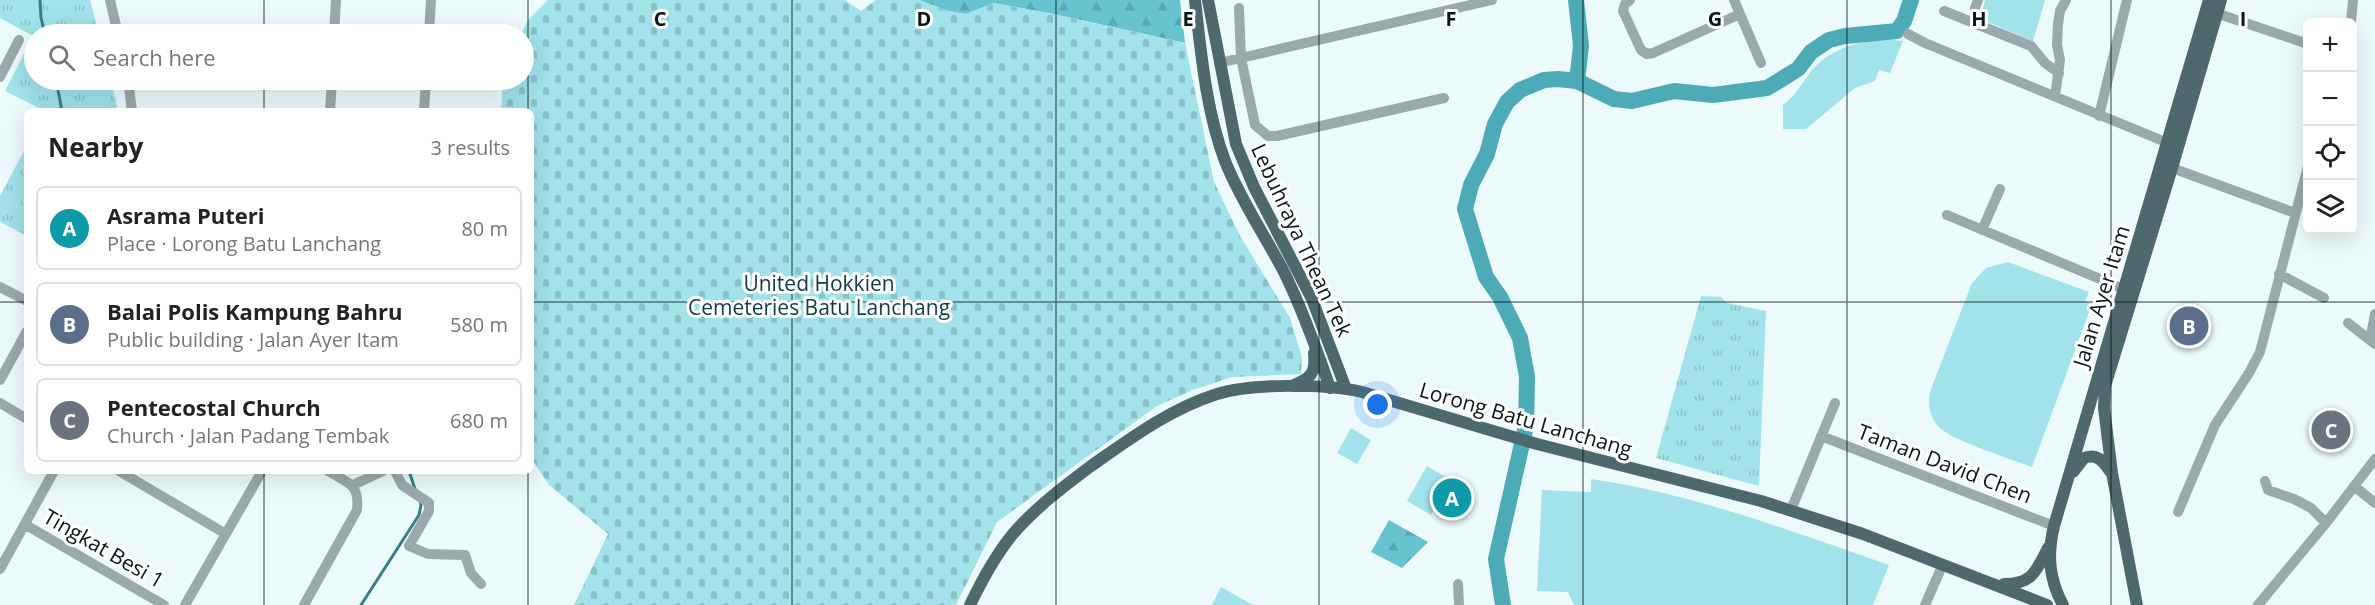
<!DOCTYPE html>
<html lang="en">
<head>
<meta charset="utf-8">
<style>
  body { margin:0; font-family:"Open Sans",sans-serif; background:#f2f2f2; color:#222 }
  .controls { position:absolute; right:18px; top:18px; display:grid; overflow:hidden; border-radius:9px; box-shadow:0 6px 24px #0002 }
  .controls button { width:54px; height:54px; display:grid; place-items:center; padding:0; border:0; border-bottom:2px solid #e0e0e0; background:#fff; color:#222; font:30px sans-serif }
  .you { position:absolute; left:1378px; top:405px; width:21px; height:21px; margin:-15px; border:4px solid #fff; border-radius:50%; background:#1a73e8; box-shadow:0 0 0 9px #1a73e833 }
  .badge { display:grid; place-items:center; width:39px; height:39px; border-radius:50%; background:#8b4c13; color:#fff; font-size:20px; font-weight:700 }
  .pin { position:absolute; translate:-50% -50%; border:3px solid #fff; box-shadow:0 2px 6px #0006 }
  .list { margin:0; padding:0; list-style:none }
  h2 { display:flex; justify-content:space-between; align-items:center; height:78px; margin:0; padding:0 24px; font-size:26px }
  h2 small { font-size:20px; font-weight:400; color:#767676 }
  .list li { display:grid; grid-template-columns:39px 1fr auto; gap:18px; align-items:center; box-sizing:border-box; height:84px; margin:0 12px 12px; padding:0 12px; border:2px solid #e0e0e0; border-radius:9px }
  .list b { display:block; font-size:22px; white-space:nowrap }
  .list p { margin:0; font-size:20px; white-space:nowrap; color:#767676 }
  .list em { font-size:20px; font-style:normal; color:#767676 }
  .icon { flex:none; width:33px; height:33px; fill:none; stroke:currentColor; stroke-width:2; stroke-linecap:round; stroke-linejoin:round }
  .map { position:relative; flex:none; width:2375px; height:605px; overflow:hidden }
  .search { position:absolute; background:#fff; box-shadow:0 6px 24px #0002; left:24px; top:24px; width:510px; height:66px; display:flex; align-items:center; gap:15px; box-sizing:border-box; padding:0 21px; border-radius:33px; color:#767676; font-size:22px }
  .panel { position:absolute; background:#fff; box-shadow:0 6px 24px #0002; left:24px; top:108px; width:510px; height:366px; border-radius:9px }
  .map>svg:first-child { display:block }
  .grass { fill:url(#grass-tufts) }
  .forest { fill:url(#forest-firs) }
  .cemetery { fill:url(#cemetery-stones) }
  .garden { fill:#a1e2eb }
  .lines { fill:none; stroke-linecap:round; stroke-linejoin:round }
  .stream { stroke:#387e87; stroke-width:3 }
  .river { stroke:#4daab7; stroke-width:16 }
  .minor { stroke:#9aa9ab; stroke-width:10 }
  .major { stroke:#4d696d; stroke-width:12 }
  .grid { fill:none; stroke:#081618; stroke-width:1.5; stroke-opacity:0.55 }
  .labels { text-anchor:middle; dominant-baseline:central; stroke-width:6; stroke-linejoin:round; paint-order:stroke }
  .street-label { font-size:21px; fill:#081618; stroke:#fff }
  .park-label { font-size:21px; fill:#103c42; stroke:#fff }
  .grid-label { font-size:20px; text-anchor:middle; font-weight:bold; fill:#081618; stroke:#fff; stroke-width:6; stroke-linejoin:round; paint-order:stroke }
</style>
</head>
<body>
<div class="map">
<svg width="2375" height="605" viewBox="0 0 2375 605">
  <defs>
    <pattern id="grass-tufts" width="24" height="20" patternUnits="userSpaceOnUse" patternTransform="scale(1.5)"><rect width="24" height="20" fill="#a1e2eb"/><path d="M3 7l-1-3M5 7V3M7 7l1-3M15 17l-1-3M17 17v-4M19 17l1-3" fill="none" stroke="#89c1c9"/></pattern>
    <pattern id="forest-firs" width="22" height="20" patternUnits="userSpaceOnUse" patternTransform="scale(1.5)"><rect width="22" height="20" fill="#67c3cf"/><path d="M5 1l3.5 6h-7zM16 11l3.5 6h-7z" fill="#58a7b1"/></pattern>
    <pattern id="cemetery-stones" width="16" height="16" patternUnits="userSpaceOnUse" patternTransform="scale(1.5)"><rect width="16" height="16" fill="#a1e2eb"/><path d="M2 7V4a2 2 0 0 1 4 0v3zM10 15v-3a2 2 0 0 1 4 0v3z" fill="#89c1c9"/></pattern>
  </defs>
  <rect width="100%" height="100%" fill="#ecfafc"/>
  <path class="grass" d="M0,0H90L99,34H34V80H111L118,111H45L5,91L33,36L0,18Z
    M27,145V236L0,222V196Z
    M1701,296L1721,297L1727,303L1766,311L1759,486L1656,458Z"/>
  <path class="forest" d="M919,0H1180L1185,43L1053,14L994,3L966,14L948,11Z
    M1389,520L1428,542L1402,568L1371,552Z"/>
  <path class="cemetery" d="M548,0H845L861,11L876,0H919L948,11L966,14L994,3L1053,14L1185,43L1214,182L1240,236L1290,318L1302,357L1301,374L1232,377L1193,390L1157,406L997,522L956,605H574L608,534L549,485L531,458V111H501L503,80H524V34H521L528,20Z"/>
  <path class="garden" d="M1985,0H2045L2033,41L1980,19Z
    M1882,39L1903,41L1890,73L1879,70L1875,81L1855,88L1806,129H1783V105C1796,96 1803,81 1813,69C1831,49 1856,42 1882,39Z
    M2008,262L2089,292L2085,301L2092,304L2032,467C2013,460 1952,440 1940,428C1929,417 1927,403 1931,389L1972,283L1986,268Z
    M1351,428L1371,440L1357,464L1337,453Z
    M1427,466L1451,480L1431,515L1407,501Z
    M1591,479C1694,494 1791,531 1889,565L1873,605H1574L1568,592L1537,591L1542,490L1591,492Z
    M1221,587L1253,605H1212Z"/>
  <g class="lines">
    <path class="stream" d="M40,0L41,18L45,34
      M56,80L62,111
      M409,471L415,489
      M361,605L419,515L421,505L420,501"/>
    <path class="river" d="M1576,0L1581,46L1577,81
      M1503,605L1496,559L1526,426L1527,377L1520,338L1500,297L1486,277L1465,209L1471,185L1487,154L1495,124L1507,102L1520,90L1544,80L1558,79L1577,81L1614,99L1632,101L1674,91L1713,95L1767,88L1798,69L1811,52L1829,40L1845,36L1897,31L1904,21L1911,0"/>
    <path class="minor" d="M110,0L118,34
      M1630,0L1625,4L1623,11L1641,50L1647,54L1653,53L1740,14
      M1734,0L1761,63
      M1239,8L1241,58L1255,125L1268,136H1277L1444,98
      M1975,8L1978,0
      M1944,11L2031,46L2045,63L2059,73
      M2210,11L2308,44
      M2351,22L2353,0
      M334,34L336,0
      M429,34L431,0
      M1908,34L1925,43L2168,143
      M1219,63L1492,0
      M0,77L19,40
      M128,80L132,111
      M2055,96L2060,60L2057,45L2058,24L2060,11L2066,0
      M330,111L332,80
      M424,111L426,80
      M2099,116L2127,0
      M2172,168L2295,213
      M1947,215L2124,289
      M1982,230L2000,189
      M2279,274L2324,298
      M0,287L27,301
      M2348,323L2375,344
      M2370,340L2375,314
      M0,380L27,331
      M0,403L27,419
      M1821,436L2054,526
      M119,471L226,534
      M395,471L402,485L429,503V511L409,546L428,554L465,555L471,573L481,584
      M2265,481L2268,490L2294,499L2311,508L2326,523
      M353,485L383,471
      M2354,486L2375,503
      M1791,510L1835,403
      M2178,512L2215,425L2249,373L2260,352L2308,166
      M26,525L164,605
      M0,569L54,471
      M1458,584L1459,605
      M185,605L262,471
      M304,605L357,510C360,484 347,482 328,471
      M1925,605L1943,564
      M2258,605L2326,523L2375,459"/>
    <path class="major" d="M1195,0C1201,53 1206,111 1225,161C1240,199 1264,234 1283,270C1302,308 1316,347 1330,388
      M1208,0L1236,144L1254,187L1312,299L1346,389
      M1292,386C1311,378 1316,374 1314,353
      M2073,472L2084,458C2097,453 2103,461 2110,471
      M2004,584C2033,584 2036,571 2048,548
      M970,605C982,580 995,556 1012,535C1035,508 1063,487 1091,466C1131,438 1170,409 1217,394C1253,383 1325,384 1362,392L1537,444L1761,501L1863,534L2047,605
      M2063,605C2049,579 2047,555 2054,526L2209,0
      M2137,605L2112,473L2104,408L2105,386L2172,168L2221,0"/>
  </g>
  <path class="grid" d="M264,0V34M528,0V111M792,0V605M1056,0V605M1319,0V605M1583,0V605M1847,0V605M2111,0V605M264,80V111M0,302H27M531,302H2375M264,471V605M528,471V605"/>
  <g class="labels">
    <g class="street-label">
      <text transform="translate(1302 240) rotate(65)">Lebuhraya Thean Tek</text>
      <text transform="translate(2101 296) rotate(-73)">Jalan Ayer Itam</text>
      <text transform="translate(1526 419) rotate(16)">Lorong Batu Lanchang</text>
      <text transform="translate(1945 463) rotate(21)">Taman David Chen</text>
      <text transform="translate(104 548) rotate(30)">Tingkat Besi 1</text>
    </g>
    <g class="park-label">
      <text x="819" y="283">United Hokkien<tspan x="819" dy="24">Cemeteries Batu Lanchang</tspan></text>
    </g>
  </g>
  <g class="grid-label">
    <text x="660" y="26">C</text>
    <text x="924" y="26">D</text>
    <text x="1188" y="26">E</text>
    <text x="1451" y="26">F</text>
    <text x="1715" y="26">G</text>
    <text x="1979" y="26">H</text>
    <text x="2243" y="26">I</text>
  </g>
</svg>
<div class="controls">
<button>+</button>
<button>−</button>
<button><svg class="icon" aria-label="locate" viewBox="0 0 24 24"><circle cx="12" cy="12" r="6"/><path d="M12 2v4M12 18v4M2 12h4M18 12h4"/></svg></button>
<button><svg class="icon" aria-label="layers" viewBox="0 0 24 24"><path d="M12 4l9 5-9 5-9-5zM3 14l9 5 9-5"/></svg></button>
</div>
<div class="you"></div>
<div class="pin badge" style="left:1452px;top:498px;background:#0f9aa8">A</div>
<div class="pin badge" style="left:2189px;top:326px;background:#5c6f8a">B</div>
<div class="pin badge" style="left:2331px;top:430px;background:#6b7280">C</div>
<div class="search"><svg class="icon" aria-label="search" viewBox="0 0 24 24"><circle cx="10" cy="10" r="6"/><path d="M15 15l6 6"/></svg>Search here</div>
<section class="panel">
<h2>Nearby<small>3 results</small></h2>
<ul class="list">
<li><span class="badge" style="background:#0f9aa8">A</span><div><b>Asrama Puteri</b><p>Place · Lorong Batu Lanchang</p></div><em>80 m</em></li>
<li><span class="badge" style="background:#5c6f8a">B</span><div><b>Balai Polis Kampung Bahru</b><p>Public building · Jalan Ayer Itam</p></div><em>580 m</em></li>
<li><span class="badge" style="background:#6b7280">C</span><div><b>Pentecostal Church</b><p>Church · Jalan Padang Tembak</p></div><em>680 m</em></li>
</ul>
</section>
</div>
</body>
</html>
